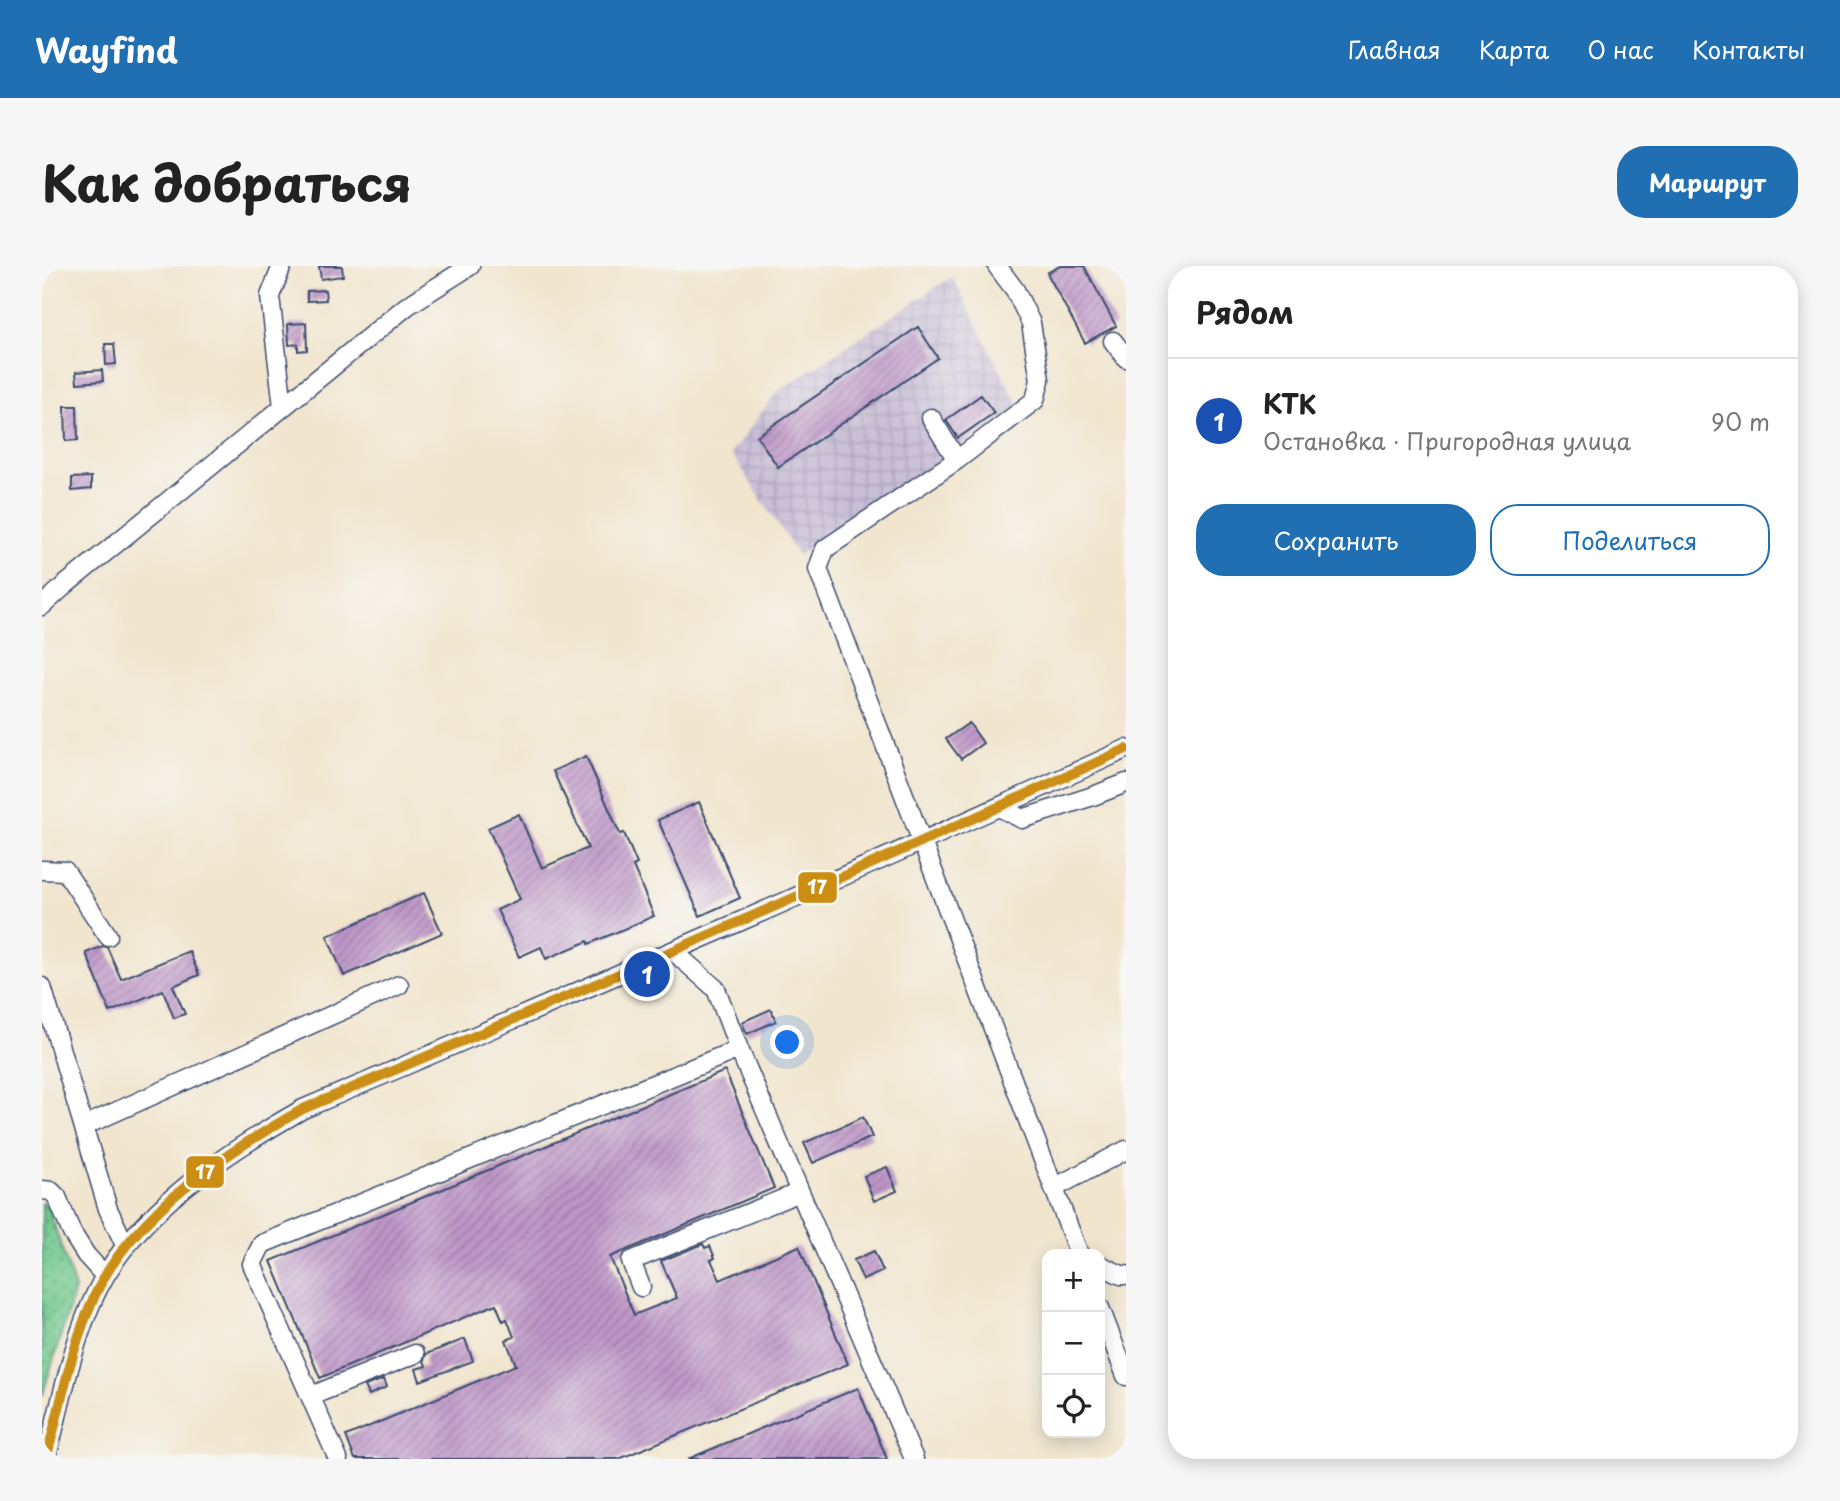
<!DOCTYPE html>
<html lang="ru">
<head>
<meta charset="utf-8">
<style>
  body { margin:0; font-family:"Playpen Sans",sans-serif; background:#f6f6f6; color:#222 }
  .controls { position:absolute; right:21px; bottom:21px; display:grid; overflow:hidden; border-radius:14px; box-shadow:0 4px 18px #0003 }
  .controls button { width:63px; height:63px; display:grid; place-items:center; padding:0; border:0; border-bottom:2px solid #e0e0e0; background:#fff; color:#222; font:35px sans-serif }
  .you { position:absolute; left:746px; top:777px; width:24px; height:24px; margin:-18px; border:5px solid #fff; border-radius:50%; background:#1a73e8; box-shadow:0 0 0 10px #1a73e833 }
  .badge { display:grid; place-items:center; width:46px; height:46px; border-radius:50%; background:#1f6fb2; color:#fff; font-size:23px; font-weight:700 }
  .pin { position:absolute; translate:-50% -50%; border:4px solid #fff; box-shadow:0 2px 7px #0006 }
  .list { margin:0; padding:0; list-style:none }
  h2 { display:flex; justify-content:space-between; align-items:center; height:91px; margin:0; padding:0 28px; font-size:30px }
  h2 small { font-size:23px; font-weight:400; color:#767676 }
  .list li { display:grid; grid-template-columns:46px 1fr auto; gap:21px; align-items:center; box-sizing:border-box; height:126px; padding:0 28px; border-top:2px solid #e0e0e0 }
  .list b { display:block; font-size:26px; white-space:nowrap }
  .list p { margin:0; font-size:23px; white-space:nowrap; color:#767676 }
  .list em { font-size:23px; font-style:normal; color:#767676 }
  .actions { display:flex; gap:14px; padding:21px 28px }
  .actions a { flex:1; padding:16px 0; border:2px solid #1f6fb2; border-radius:28px; text-align:center; font-size:24px; color:#1f6fb2 }
  .actions .main { background:#1f6fb2; color:#fff }
  .icon { flex:none; width:38px; height:38px; fill:none; stroke:currentColor; stroke-width:2; stroke-linecap:round; stroke-linejoin:round }
  .map { position:relative; flex:none; width:1084px; height:1193px; overflow:hidden; border-radius:28px }
  header { display:flex; align-items:center; gap:42px; box-sizing:border-box; height:98px; padding:0 35px; background:#1f6fb2; color:#fff }
  header strong { font-size:33px }
  nav { display:flex; gap:38px; margin-inline-start:auto; font-size:24px }
  .intro { display:flex; align-items:center; justify-content:space-between; box-sizing:border-box; height:168px; padding:0 42px }
  h1 { margin:0; font-size:49px }
  .button { padding:18px 32px; border-radius:28px; background:#1f6fb2; color:#fff; font-size:24px; font-weight:700 }
  main { display:flex; gap:42px; padding:0 42px }
  aside { flex:1; background:#fff; border-radius:28px; box-shadow:0 4px 18px #0003 }
  .map>svg:first-child { display:block }
  .industrial { fill:url(#industrial-grid) }
  .grass { fill:url(#grass-dots); stroke:#467c76; stroke-width:2 }
  .building { fill:url(#building-hatch) }
  .lines { fill:none; stroke-linecap:round; stroke-linejoin:round }
  .minor-casing { stroke:#3b4a6f; stroke-width:21 }
  .minor { stroke:#fff; stroke-width:18 }
  .bus-1-casing { stroke:#f6f6f2; stroke-width:16 }
  .bus-1 { stroke:#cb8e13; stroke-width:10 }
  .line-badge { stroke:#f6f6f2; stroke-width:2.5 }
  .badge-label { font-size:19px; text-anchor:middle; font-weight:bold; fill:#fff }
</style>
</head>
<body>
<header>
<strong>Wayfind</strong>
<nav><a>Главная</a><a>Карта</a><a>О нас</a><a>Контакты</a></nav>
</header>
<div class="intro"><h1>Как добраться</h1><a class="button">Маршрут</a></div>
<main>
<div class="map">
<svg width="1084" height="1193" viewBox="0 0 1084 1193">
  <defs>
    <pattern id="industrial-grid" width="8" height="8" patternUnits="userSpaceOnUse" patternTransform="scale(1.75)"><rect width="8" height="8" fill="#c9bfd7"/><path d="M0 4h8M4 0v8" fill="none" stroke="#aca4bb"/></pattern>
    <pattern id="grass-dots" width="8" height="8" patternUnits="userSpaceOnUse" patternTransform="scale(1.75)"><rect width="8" height="8" fill="#71c88d"/><path d="M2 2h.1M6 6h.1" fill="none" stroke="#5ca376" stroke-width="1.8" stroke-linecap="round"/></pattern>
    <pattern id="building-hatch" width="6" height="6" patternUnits="userSpaceOnUse" patternTransform="scale(1.75)"><rect width="6" height="6" fill="#be96c7"/><path d="M-1 1l2-2M0 6l6-6M5 7l2-2" fill="none" stroke="#9a7ba5"/></pattern>
  </defs>
  <rect width="100%" height="100%" fill="#f6f6f2"/>
  <filter id="ink" filterUnits="userSpaceOnUse"><feTurbulence type="fractalNoise" baseFrequency=".0143" numOctaves="2"/><feDisplacementMap in="SourceGraphic" scale="14" xChannelSelector="R" yChannelSelector="G"/><feConvolveMatrix kernelMatrix="1 2 1 2 8 2 1 2 1" color-interpolation-filters="sRGB"/></filter>
  <filter id="wash" filterUnits="userSpaceOnUse"><feTurbulence type="fractalNoise" baseFrequency=".00686" numOctaves="4" result="noise"/><feDisplacementMap in="SourceGraphic" scale="28" xChannelSelector="R" yChannelSelector="G"/><feGaussianBlur stdDeviation="1.57" result="paint"/><feColorMatrix in="noise" values="0 0 0 0 0 0 0 0 0 0 0 0 0 0 0 0 0 1.4 0 .05"/><feComposite in="paint" operator="in"/></filter>
  <g filter="url(#wash)">
    <rect width="100%" height="100%" fill="#f1e5cd"/>
    <path class="industrial" d="M910,11L978,142L756,289L689,187L735,126Z"/>
    <path class="grass" d="M0,937H5L33,1023L0,1131Z"/>
    <g id="blocks">
      <path class="building" d="M277,0H300L301,10L279,13Z
        M1018,0H1042L1074,60L1043,77L1005,7Z
        M283,24L284,34L265,35V25Z
        M264,57L265,84L256,85V78L247,79L246,58Z
        M876,61L896,92L736,201L715,170Z
        M63,78H72L74,98L64,99Z
        M60,104L61,115L35,117L34,106Z
        M939,129L952,147L916,172L904,154Z
        M23,140H35L36,174L24,175Z
        M49,211V223L30,225V212Z
        M927,457L941,477L919,493L904,473Z
        M544,490L578,568L582,567L595,598L591,600L612,650L547,678L546,675L504,693L499,681L477,691L455,644L478,633L446,562L477,548L500,602L546,582L511,505Z
        M657,536L698,632L658,650L616,554Z
        M382,627L400,667L302,710L285,670Z
        M61,680L65,681L79,713L147,685L157,709L131,720L143,748L132,752L121,724L68,746L44,687Z
        M729,743L734,755L705,768L700,756Z
        M683,805L732,922L568,991L592,1049L635,1032L619,995L661,978L663,982L668,980L673,992L669,994L678,1014L757,980L806,1098L577,1193H313L304,1170L474,1099L464,1074L472,1071L465,1053L461,1055L454,1038L278,1112L229,995Z
        M821,851L830,871L771,897L762,877Z
        M845,901L855,925L832,935L822,910Z
        M832,985L841,1005L821,1014L812,994Z
        M423,1073L431,1095L378,1115L374,1103L384,1100L382,1094L384,1088Z
        M342,1113L345,1121L327,1129L323,1120Z
        M816,1122L845,1193H646Z"/>
    </g>
  </g>
  <g filter="url(#ink)">
    <use href="#blocks" fill-opacity="0" stroke="#3b4a6f" stroke-width="2"/>
    <g class="lines">
      <defs>
        <path id="minor" d="M240,0L228,30L241,141
          M1071,75L1084,92
          M889,152L915,194L783,283L776,303L1037,988
          M915,194L993,134L998,114L989,57L973,24L955,0
          M0,340L22,320L365,40L428,0
          M957,541L980,553L1051,530L1084,517
          M0,604L23,605L66,670
          M631,685L674,723L697,783L872,1193
          M0,721L66,943L83,979
          M42,860L357,719
          M1012,922L1084,884
          M0,924L9,925L15,931L30,967L44,989L63,1010
          M1058,999L1079,1009H1084
          M599,1021L589,995L758,926
          M1058,1042L1084,1110
          M269,1130L373,1088
          M4,1193C19,1139 29,1080 53,1029C91,947 185,886 261,843C537,726 812,608 1084,483
          M296,1193L210,998L220,978L697,783"/>
      </defs>
      <use href="#minor" class="minor-casing"/>
      <use href="#minor" class="minor"/>
      <defs>
        <path id="bus-1" d="M4,1193C19,1139 29,1080 53,1029C91,947 185,886 261,843C537,726 812,608 1084,483"/>
      </defs>
      <use href="#bus-1" class="bus-1-casing"/>
      <use href="#bus-1" class="bus-1"/>
    </g>
  </g>
  <g class="line-badge">
    <rect x="755" y="605" width="41" height="33" rx="7" fill="#cb8e13"/>
    <rect x="143" y="889" width="40" height="34" rx="7" fill="#cb8e13"/>
  </g>
  <g class="badge-label">
    <text x="775" y="628">17</text>
    <text x="163" y="913">17</text>
  </g>
</svg>
<div class="controls">
<button>+</button>
<button>−</button>
<button><svg class="icon" aria-label="locate" viewBox="0 0 24 24"><circle cx="12" cy="12" r="6"/><path d="M12 2v4M12 18v4M2 12h4M18 12h4"/></svg></button>
</div>
<div class="you"></div>
<div class="pin badge" style="left:605px;top:708px;background:#1a4fb4">1</div>
</div>
<aside>
<h2>Рядом<small></small></h2>
<ul class="list">
<li><span class="badge" style="background:#1a4fb4">1</span><div><b>КТК</b><p>Остановка · Пригородная улица</p></div><em>90 m</em></li>
</ul>
<div class="actions"><a class="main">Сохранить</a><a>Поделиться</a></div>
</aside>
</main>
</body>
</html>
